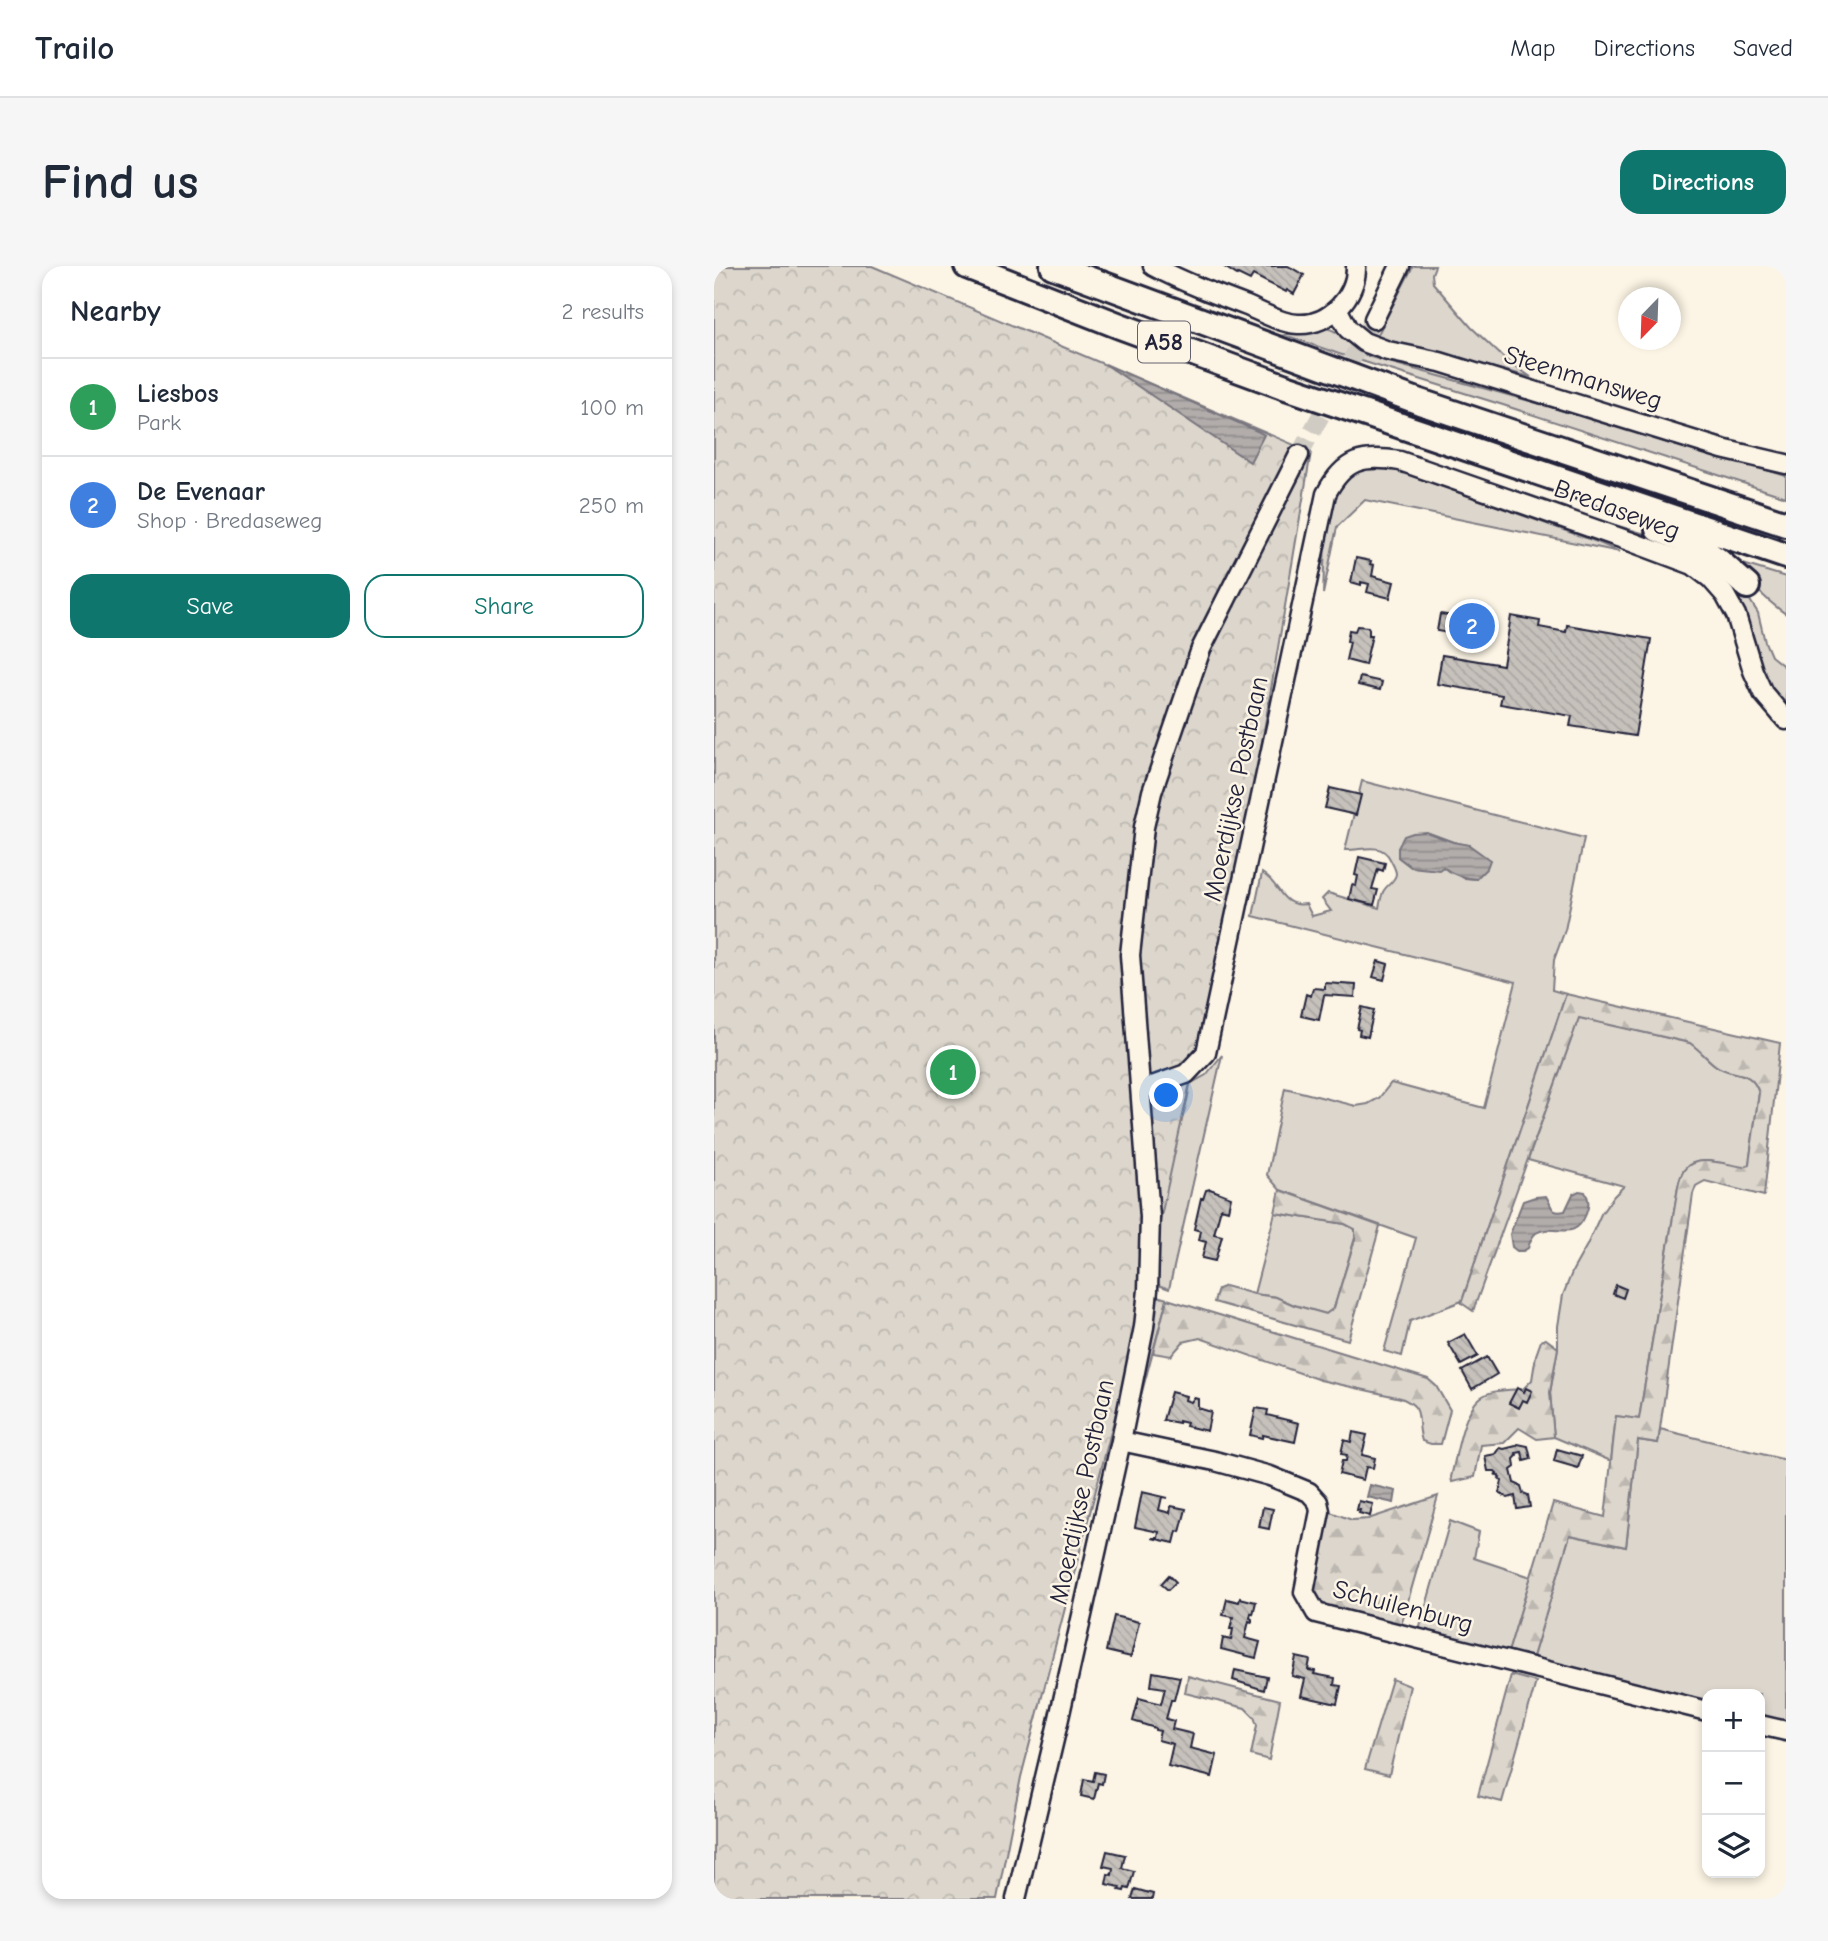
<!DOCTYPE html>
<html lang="en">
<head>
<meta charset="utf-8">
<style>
  body { margin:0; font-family:"Comic Neue",sans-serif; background:#f6f6f7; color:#1f2937 }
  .controls { position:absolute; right:21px; bottom:21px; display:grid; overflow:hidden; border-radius:14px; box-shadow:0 4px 10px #0003 }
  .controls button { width:63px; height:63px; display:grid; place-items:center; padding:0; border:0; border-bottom:2px solid #e0e1e3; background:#fff; color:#1f2937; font:35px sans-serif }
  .compass { position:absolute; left:904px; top:21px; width:63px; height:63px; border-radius:50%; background:#fff; box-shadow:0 4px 10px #0003; rotate:203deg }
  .you { position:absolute; left:453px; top:830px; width:24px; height:24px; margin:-18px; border:5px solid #fff; border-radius:50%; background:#1a73e8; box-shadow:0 0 0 10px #1a73e833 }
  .badge { display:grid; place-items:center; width:46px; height:46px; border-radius:50%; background:#0f766e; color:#fff; font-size:23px; font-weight:700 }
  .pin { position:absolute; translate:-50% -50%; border:4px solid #fff; box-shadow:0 2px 7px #0006 }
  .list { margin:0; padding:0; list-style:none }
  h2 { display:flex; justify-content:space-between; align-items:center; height:91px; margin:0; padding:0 28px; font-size:30px }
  h2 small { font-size:23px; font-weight:400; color:#747a83 }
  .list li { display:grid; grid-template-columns:46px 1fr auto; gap:21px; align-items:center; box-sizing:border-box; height:98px; padding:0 28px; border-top:2px solid #e0e1e3 }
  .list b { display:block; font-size:26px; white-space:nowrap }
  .list p { margin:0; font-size:23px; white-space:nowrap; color:#747a83 }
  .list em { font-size:23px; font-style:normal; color:#747a83 }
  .actions { display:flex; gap:14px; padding:21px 28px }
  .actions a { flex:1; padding:16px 0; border:2px solid #0f766e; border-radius:21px; text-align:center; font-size:24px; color:#0f766e }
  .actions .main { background:#0f766e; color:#fff }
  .icon { flex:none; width:38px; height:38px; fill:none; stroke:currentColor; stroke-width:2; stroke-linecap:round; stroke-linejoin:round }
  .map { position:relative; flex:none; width:1072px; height:1633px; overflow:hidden; border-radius:21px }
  header { display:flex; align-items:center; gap:42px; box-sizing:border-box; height:98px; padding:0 35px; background:#fff; border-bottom:2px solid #e0e1e3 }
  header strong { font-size:33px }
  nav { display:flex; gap:38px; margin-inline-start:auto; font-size:24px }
  .intro { display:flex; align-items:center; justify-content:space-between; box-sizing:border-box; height:168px; padding:0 42px }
  h1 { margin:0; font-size:49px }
  .button { padding:18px 32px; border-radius:21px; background:#0f766e; color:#fff; font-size:24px; font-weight:700 }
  main { display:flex; gap:42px; padding:0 42px }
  aside { flex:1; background:#fff; border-radius:21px; box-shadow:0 4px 10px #0003 }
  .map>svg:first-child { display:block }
  .grass { fill:#dcd6cc; stroke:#7f7c84; stroke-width:2; fill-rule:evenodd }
  .forest { fill:url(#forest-firs); stroke:#7f7c84; stroke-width:2 }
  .park { fill:url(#park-crowns); stroke:#7f7c84; stroke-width:2 }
  .water { fill:url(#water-rules); stroke:#78757e; stroke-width:2 }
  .building { fill:url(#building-back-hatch); stroke:#22223b; stroke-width:2 }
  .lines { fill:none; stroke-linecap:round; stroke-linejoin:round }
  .minor-tunnel { stroke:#d0cbc3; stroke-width:18; stroke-dasharray:18 9; stroke-linecap:butt }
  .minor-casing { stroke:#22223b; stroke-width:23 }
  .highway-casing { stroke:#22223b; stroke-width:30 }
  .minor { stroke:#fcf5e5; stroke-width:18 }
  .highway { stroke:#fcf5e5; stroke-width:24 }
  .labels { text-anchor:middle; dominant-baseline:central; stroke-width:5; stroke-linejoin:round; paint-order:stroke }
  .shield { fill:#fcf5e5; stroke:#63616e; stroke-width:2 }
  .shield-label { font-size:24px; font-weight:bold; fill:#22223b }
  .street-label { font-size:26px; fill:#22223b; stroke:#fcf5e5 }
</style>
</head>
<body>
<header>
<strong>Trailo</strong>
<nav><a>Map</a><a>Directions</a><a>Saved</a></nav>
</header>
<div class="intro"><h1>Find us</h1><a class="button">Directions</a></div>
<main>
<aside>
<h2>Nearby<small>2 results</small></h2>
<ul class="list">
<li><span class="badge" style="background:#2e9e5b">1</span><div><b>Liesbos</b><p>Park</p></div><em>100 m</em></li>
<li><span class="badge" style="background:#3f7fe0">2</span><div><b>De Evenaar</b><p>Shop · Bredaseweg</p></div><em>250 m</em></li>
</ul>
<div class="actions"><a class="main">Save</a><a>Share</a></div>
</aside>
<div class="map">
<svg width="1072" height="1633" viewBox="0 0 1072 1633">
  <defs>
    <pattern id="forest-firs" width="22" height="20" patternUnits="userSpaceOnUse" patternTransform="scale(1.75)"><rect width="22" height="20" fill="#dcd6cc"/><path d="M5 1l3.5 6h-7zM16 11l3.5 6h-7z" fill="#bcb7b0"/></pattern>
    <pattern id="park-crowns" width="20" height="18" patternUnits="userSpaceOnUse" patternTransform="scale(1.75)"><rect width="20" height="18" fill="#dcd6cc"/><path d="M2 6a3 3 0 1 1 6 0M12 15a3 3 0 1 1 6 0" fill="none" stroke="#bcb7b0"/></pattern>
    <pattern id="water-rules" width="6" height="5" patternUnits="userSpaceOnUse" patternTransform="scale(1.75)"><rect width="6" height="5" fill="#b2adab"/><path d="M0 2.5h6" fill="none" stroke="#908c8c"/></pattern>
    <pattern id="building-back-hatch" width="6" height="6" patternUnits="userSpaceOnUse" patternTransform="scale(1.75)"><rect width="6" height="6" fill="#c6c1bb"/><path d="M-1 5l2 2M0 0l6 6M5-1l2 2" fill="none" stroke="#aaa6a2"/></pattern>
  </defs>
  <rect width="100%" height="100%" fill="#fcf5e5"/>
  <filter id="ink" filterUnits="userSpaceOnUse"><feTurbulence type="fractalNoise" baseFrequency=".0143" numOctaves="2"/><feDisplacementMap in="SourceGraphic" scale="14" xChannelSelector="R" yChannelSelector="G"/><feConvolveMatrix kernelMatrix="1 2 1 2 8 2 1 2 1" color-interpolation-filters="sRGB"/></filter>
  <g filter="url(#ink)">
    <path class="grass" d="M699,0H721L718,8L719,17L757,61L791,93L817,111L662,72Z
      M608,61C632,66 634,79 653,90L834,140L880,154L958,174L1072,210V231L789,139L625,88L571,69L598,62Z
      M653,199L670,200L682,204L883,276L906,286L651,234L623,261L609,328L612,248L617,231L638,205Z
      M813,233L962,277L1030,325L1044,347L1051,376L1057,390L1072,402V450L1058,434L1002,314Z
      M1006,291L1072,311V348C1047,332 1030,307 1006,291Z
      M648,515L870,572L851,664L840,694L838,724L852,728L748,1035L696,1055L688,1090L670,1085L702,972L566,924L553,909L571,822L642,840L654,838L665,832L677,817L770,842L802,716L539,650L548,607C567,618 566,642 592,638L598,650L617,645L608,633L614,627L665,642C666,637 667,631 669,626C672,619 681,616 682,608C682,603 678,597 676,593C667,575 647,585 631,584ZM712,566L739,576L755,579L762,613L750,612L734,605L729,601H697L684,591V582Z
      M865,751L976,777C985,783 992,792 1001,799C1018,812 1037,801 1045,827L1035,898L1030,902C1013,899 982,887 970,904C967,909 965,916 964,921L925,1153L902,1150L897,1195L840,1171L836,1127L844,1082V1060L849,1029L859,1004L873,979L887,948L900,930L910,920L814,894Z
      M508,789L455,1023L436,1016L439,957L473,835L476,818L492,809Z
      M561,947L631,958L641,963V972L620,1042L612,1048L580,1039L562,1031L540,1028Z
      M436,1028L453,1033L415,1174Z
      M946,1163L1072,1194V1462L1046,1456V1428H993V1442L817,1397L856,1269L912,1281L924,1174L944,1177Z
      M736,1255L765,1266L760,1292L817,1311L793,1390L704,1368Z"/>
    <path class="forest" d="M852,728L1066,777L1050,930L991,915L982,920L979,928L944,1177L924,1174L912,1281L856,1269L817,1397L793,1390L839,1237L891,1251L902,1150L925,1153L964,921C965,916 967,909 970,904C982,887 1013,899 1030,901L1035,898L1045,827C1037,801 1018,812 1001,799C992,792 985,783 976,777L865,752L759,1045L746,1036L748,1035Z
      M566,924L666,960L634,1074L500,1036L504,1023L511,1020L540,1028L562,1031L580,1039L612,1048L620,1042L641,973V963L631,958L561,947Z
      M453,1033L714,1113L722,1120L736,1144L727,1178H717L708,1175C701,1153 712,1142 687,1132L606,1114L486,1072L469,1076L457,1090L439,1087Z
      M832,1073L844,1082L836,1126L840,1171L823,1173L805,1162L790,1177L767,1179L761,1211L738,1216L737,1211C743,1188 748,1147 766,1132C777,1123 795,1124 809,1123L818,1114L822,1089L827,1075Z
      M724,1230L686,1363L609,1344L594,1331L614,1245L638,1254L654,1253Z
      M797,1409L822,1416L788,1536L764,1530Z
      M474,1410L566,1434L555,1494L537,1489L543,1459L540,1451L531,1442L471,1427Z
      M678,1413L696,1420L675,1509L651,1503Z"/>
    <path class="park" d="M0,0H158L597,186L541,518L416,1093L307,1511L283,1633H0Z"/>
    <path class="water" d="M391,98L543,165L550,169L536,196Z
      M712,566L739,576L755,579L776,594L773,602L762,613C749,612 739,609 729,601L725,604L697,601L684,591V582L690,570L699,567Z
      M865,925L871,926C876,934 875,940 872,948C860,978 841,956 822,967C817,971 816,976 814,982L809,985H803L798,981L796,968L809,935L821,931L832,930C839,941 836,948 851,945L859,928Z
      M656,1219L682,1225L680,1237L653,1231Z"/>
    <path class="building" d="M509,0H574L590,9L580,28L573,24L572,26L539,9L536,14L524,8L523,9Z
      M642,292L657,295L656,298L660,299L658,310L680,316L676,332L653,326L655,318L647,316V319L637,316Z
      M726,348L773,355L770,373L723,365Z
      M797,350L826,355L825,361L852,366L853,359L937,373L921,470L856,460L858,450L786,438L788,429L723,418L728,389L789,399Z
      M643,360L654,361L655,363V369H658L651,399L632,394L636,376L633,375L635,364L641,365Z
      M646,411L668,416L666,424L644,419Z
      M616,522L647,529L642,549L611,542Z
      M645,591L671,597L669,605L664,603L658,623L664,624L660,639L635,633L638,619L642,620L644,610L641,609Z
      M664,695L674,698L670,714L659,711Z
      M611,717L642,719L641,731L610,729L605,754L587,750L592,728L597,730L599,722L611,723Z
      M648,741L660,744L654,771L645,769L646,764L643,763Z
      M496,923L517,931L514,944L507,942L500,968L508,970L501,995L488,992L492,976L485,974L487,965L480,963L487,932L489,933L492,924Z
      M902,1019L912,1023L909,1032L899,1028Z
      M751,1068L764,1090L747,1099L734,1077Z
      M773,1091L783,1108L758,1123L748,1105Z
      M803,1122L810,1126L812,1122L818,1125L813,1136L809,1134L805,1142L795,1137Z
      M457,1126L472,1130L471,1134L477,1136L480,1132L484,1133V1142L497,1146L493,1165L472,1160L473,1157L465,1155V1157L449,1154Z
      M542,1142L554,1144L553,1149L585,1157L581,1176L549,1169L548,1172L536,1169Z
      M639,1166L653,1169L648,1189L661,1192L659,1202L652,1201L649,1214L625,1208L628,1195H632L633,1189L627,1188L630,1174L637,1176Z
      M804,1178L814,1180L817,1193L810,1195L808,1186L802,1187L803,1190L800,1193L801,1201L797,1204L800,1217L807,1220L809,1227L814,1229L816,1241L803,1243L801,1230L794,1232L785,1227L788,1215L785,1212L786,1211L783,1208L781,1209L783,1207L781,1205H774L771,1190L782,1188L786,1182L790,1183L802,1180Z
      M843,1183L868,1190L864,1202L840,1195Z
      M428,1226L454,1232L448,1231L445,1244L456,1247L457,1240L472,1243L466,1266L463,1265L460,1277L438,1272H444L445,1266L421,1261Z
      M645,1235L659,1238L656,1250L645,1247L646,1244H643Z
      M549,1241L559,1243L555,1263L545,1261Z
      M455,1309L462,1316L454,1324L447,1318Z
      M526,1332L542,1336L539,1348L537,1347L536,1352L538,1353V1356L535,1355L531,1372L546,1376L542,1392L507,1383L509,1372L517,1374L519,1363H516L519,1351L509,1349L513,1333L525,1336Z
      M400,1350L425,1356L417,1391L392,1385Z
      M582,1391L596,1394L594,1404L601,1405L600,1408L621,1412L620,1419L627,1420L623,1438L587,1430L591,1413L578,1410Z
      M521,1404L553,1411L550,1424L519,1414Z
      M439,1406L466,1411L460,1434H457L452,1453L460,1455L458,1463L479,1468L476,1482L503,1489L498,1511L454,1500L459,1478L444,1474L446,1465L441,1464V1462L419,1455L425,1432L447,1438L451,1422L437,1420Z
      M381,1506L390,1508L388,1518L384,1517L380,1533L367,1530L370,1513L379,1515Z
      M393,1585L411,1589L408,1602L420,1605L415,1623L411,1622L410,1625L405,1624L406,1621L392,1618L394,1608L398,1609L399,1602L389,1600Z
      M421,1623L439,1628L438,1633H418Z"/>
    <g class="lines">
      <path class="minor-tunnel" d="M585,189L660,53"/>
      <defs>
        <path id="minor" d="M439,0C469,16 501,28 533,40C549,47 567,57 584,58C615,60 643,30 642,0
          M624,44L634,63L650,76L674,85L726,96L1008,183L1072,198
          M660,53L686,0
          M427,824L472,808L492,787L612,228C630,193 649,189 686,195L915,275L979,299L996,312L1011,329L1022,349L1039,405L1049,427L1072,454
          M407,1175L501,1195L556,1210L595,1226L604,1236L606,1245L590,1326L602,1347L993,1445
          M1046,1459L1072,1465
          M302,1633L343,1461L407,1175L430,1061L434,1024L436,951L416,689L430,561L438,526L487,383L585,189"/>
        <path id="highway" d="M253,0L406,60L569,120L1072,290
          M339,0L706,136L1072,258
          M944,263L977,277L1002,293L1033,320"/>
      </defs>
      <use href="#minor" class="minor-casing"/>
      <use href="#highway" class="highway-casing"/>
      <use href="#minor" class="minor"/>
      <use href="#highway" class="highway"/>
    </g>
  </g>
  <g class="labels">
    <rect class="shield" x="424" y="55.5" width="52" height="41" rx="5"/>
    <g class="shield-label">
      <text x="450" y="76">A58</text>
    </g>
    <g class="street-label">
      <text transform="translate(869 112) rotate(17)">Steenmansweg</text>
      <text transform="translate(903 244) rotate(20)">Bredaseweg</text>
      <text transform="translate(522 523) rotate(-78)">Moerdijkse Postbaan</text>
      <text transform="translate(368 1226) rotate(-78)">Moerdijkse Postbaan</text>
      <text transform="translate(689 1341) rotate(15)">Schuilenburg</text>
    </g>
  </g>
</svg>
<div class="controls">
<button>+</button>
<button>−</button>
<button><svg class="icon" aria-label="layers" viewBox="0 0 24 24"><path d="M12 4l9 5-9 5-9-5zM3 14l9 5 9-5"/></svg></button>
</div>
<svg class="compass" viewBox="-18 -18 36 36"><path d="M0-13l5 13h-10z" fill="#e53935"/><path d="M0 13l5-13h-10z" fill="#747a83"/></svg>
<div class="you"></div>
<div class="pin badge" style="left:239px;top:806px;background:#2e9e5b">1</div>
<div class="pin badge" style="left:758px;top:360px;background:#3f7fe0">2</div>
</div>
</main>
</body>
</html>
